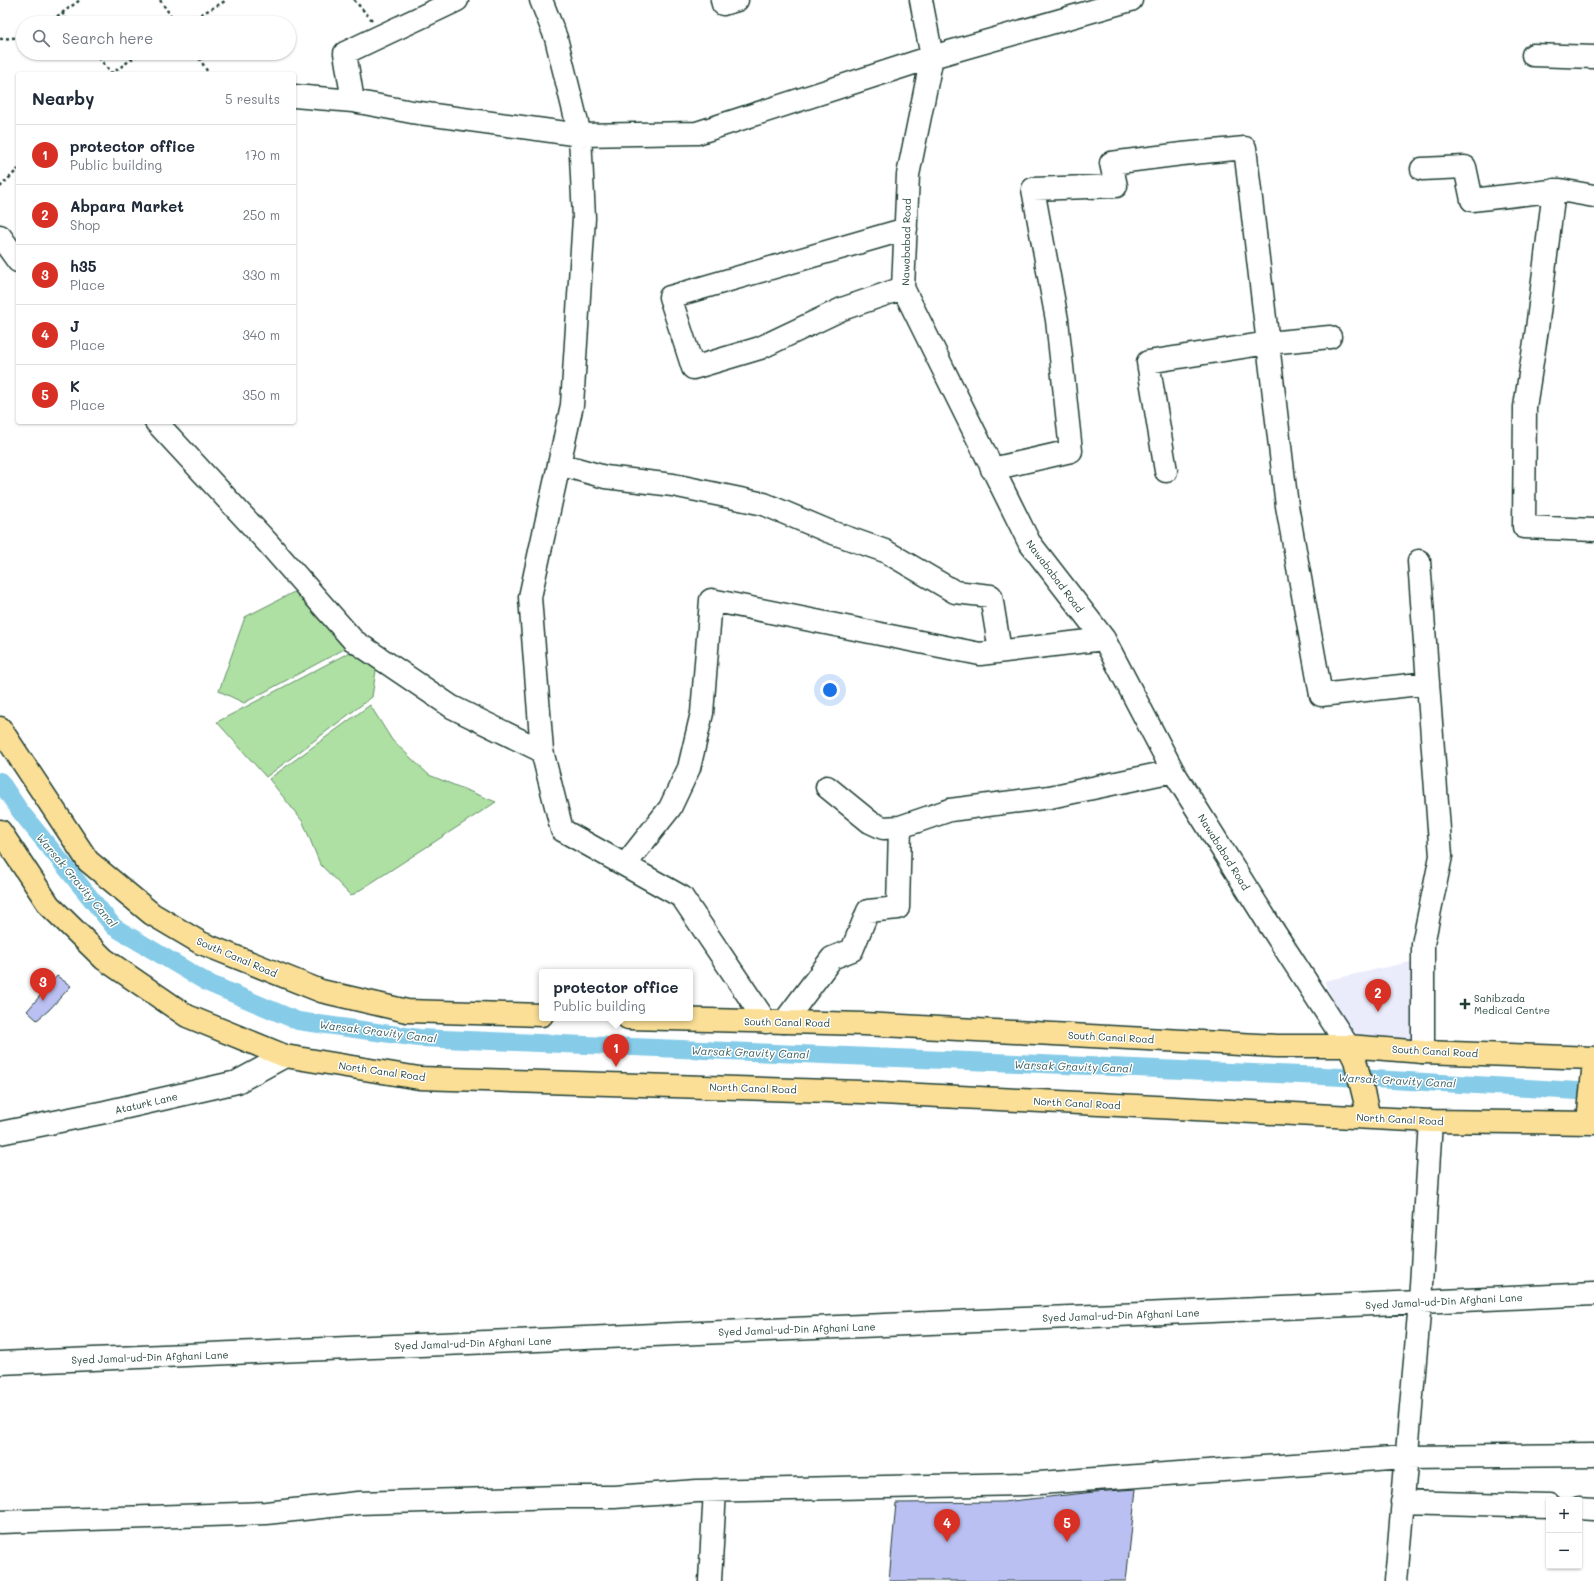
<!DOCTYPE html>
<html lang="en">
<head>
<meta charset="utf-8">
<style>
  body { margin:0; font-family:Mali,sans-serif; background:#f2f2f3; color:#1f2937 }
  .controls { position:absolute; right:12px; bottom:12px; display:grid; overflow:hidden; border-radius:4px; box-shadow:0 1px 3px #0004 }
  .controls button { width:36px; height:36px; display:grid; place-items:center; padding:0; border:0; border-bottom:1px solid #e0e1e3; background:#fff; color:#1f2937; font:20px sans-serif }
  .you { position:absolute; left:830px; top:690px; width:14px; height:14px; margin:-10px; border:3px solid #fff; border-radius:50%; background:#1a73e8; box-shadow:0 0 0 6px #1a73e833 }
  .badge { display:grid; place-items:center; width:26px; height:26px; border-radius:50%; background:#d93025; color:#fff; font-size:13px; font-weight:700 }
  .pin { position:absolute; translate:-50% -33px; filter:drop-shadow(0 1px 2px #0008) }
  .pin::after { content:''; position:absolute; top:21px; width:14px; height:12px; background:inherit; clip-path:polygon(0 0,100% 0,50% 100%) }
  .popup { position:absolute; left:539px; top:969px; width:154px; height:52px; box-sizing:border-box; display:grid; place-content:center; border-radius:4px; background:#fff; filter:drop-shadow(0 1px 3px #0005); font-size:13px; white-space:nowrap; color:#747a83 }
  .popup b { font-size:15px; color:#1f2937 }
  .popup::after { content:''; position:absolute; left:50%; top:100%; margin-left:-8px; border:8px solid transparent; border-top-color:#fff }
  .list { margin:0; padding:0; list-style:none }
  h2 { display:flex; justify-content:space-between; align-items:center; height:52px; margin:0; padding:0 16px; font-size:17px }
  h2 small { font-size:13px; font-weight:400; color:#747a83 }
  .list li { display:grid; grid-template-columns:26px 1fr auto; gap:12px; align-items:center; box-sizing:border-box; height:60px; padding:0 16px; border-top:1px solid #e0e1e3 }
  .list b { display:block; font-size:15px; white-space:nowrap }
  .list p { margin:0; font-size:13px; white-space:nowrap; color:#747a83 }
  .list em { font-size:13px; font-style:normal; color:#747a83 }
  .icon { flex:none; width:22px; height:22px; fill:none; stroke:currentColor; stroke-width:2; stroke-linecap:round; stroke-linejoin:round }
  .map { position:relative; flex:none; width:1594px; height:1581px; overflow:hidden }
  .search { position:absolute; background:#fff; box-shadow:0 1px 3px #0004; left:16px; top:16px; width:280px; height:44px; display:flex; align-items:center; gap:10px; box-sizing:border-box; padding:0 14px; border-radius:22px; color:#747a83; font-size:15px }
  .panel { position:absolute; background:#fff; box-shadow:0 1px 3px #0004; left:16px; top:72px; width:280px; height:352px; border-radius:4px }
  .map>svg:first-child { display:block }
  .built { fill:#ebecfb }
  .green { fill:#ade0a2; stroke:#668e6b }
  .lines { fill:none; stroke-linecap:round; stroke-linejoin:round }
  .canal { stroke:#86cbe7; stroke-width:18 }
  .building { fill:#bbc0f2; stroke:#1f3d34 }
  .minor-casing { stroke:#1f3d34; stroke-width:25 }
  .major-casing { stroke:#1f3d34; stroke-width:25 }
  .path { stroke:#1f3d34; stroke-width:2.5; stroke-dasharray:3 3; stroke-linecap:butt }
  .minor { stroke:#fff; stroke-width:22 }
  .major { stroke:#fbdf96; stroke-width:22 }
  .poi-dot { fill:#1f3d34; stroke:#fff; stroke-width:1.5 }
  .labels { text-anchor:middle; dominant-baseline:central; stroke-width:3; stroke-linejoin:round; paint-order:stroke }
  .street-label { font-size:10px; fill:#1f3d34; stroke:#fff }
  .poi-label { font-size:10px; fill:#1f3d34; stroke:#fff; text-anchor:start }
  .water-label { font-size:11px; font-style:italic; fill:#396061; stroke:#fff }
</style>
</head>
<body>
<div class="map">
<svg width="1594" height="1581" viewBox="0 0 1594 1581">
  <rect width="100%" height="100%" fill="#fff"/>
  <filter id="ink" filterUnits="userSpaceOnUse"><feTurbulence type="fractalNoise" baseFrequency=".025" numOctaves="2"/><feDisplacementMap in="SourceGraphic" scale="8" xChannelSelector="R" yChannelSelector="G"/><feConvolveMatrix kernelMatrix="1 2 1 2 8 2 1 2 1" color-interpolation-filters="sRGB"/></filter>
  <g filter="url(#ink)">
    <path class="built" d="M1414,961L1419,1048L1353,1042L1324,981Z"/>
    <path class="green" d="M298,590L350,646L244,703L219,691L245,617Z
      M352,651L377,664L372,697L266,777L217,722Z
      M370,705L392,740L429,775L496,802L351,896L320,864L303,822L269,779Z"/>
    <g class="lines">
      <path class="canal" d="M0,781L20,811L114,927L208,983L298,1021L419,1038L1324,1076L1594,1092"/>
    </g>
    <path class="building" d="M57,976L71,986L49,1010L37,1020L27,1011Z
      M1136,1489L1126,1581H889L896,1503L1003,1502L1094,1492Z"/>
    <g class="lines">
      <defs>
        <path id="minor" d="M722,0L723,4L737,0
          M921,0L932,57L908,175L903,288L1029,542L1104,639L1173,771L1269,924L1348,1046
          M1533,55L1594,57
          M294,96L353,101L412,112L580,135L556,38L541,0
          M353,101L345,53C382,35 420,18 457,0
          M1422,169L1465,167L1472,200L1560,190L1594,196
          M1554,190L1537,329L1525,407L1524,527L1594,530
          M0,236L18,261
          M903,288L842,309L760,348L693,368L670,297L906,229
          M156,422L267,542L353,640L452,707L542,751L530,597L572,405L584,218L580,135L697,133L932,57L1131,0
          M559,464L605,477L673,485L764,504L828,531L885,551L955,592L991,596L1000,651
          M992,469L1071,451L1057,320L1033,189L1116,186L1111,163L1182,154L1245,148L1287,506L1321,695L1428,683L1441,856L1423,944V1052
          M1166,471L1148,362L1268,343L1330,337
          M1419,561L1428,683
          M542,751L562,830L682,897L766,1022
          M827,787L870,822L883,828L900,827
          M625,865L670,808L689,768L702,713L711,600L980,654L1104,639
          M784,1022L832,958L852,950L868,911L898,908L900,827L950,810L1050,797L1173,771
          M0,1133L105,1112L237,1082L285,1056
          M0,1363L1420,1302L1594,1294
          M1402,1502L1549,1506
          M1579,1508L1594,1509
          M0,1522L266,1513L358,1503L561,1497H614L697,1491L1025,1484L1406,1457L1594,1455
          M710,1581L715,1490
          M1396,1581L1420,1302L1431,1121"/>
        <path id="major" d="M0,728L88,861L152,914L201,943L321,991L407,1011L542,1015
          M0,831L49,905L104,959L187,1016L285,1056L419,1078L862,1092L1431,1121L1594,1123
          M628,1018L864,1024L1277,1046H1348L1423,1052L1594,1058
          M1348,1046L1355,1060L1369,1117
          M1588,1123L1594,1061"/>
      </defs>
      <use href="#minor" class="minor-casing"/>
      <use href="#major" class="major-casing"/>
      <path class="path" d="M160,0L176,23
        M354,0L372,20
        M62,13L80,0
        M47,23L62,13L70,23
        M185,23L227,0
        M0,39L23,37
        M95,53L112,74
        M196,53L209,74
        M111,74L140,53
        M0,187L18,169"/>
      <use href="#minor" class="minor"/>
      <use href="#major" class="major"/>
    </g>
  </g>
  <path class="poi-dot" d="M1463 998h4v4h4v4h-4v4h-4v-4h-4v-4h4z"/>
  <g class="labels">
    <g class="street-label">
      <text transform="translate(906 242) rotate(-89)">Nawababad Road</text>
      <text transform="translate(1055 576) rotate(53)">Nawababad Road</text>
      <text transform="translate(1224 852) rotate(58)">Nawababad Road</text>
      <text transform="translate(237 957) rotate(23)">South Canal Road</text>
      <text transform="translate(787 1022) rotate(1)">South Canal Road</text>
      <text transform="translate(1111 1037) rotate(3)">South Canal Road</text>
      <text transform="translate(1435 1051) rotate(3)">South Canal Road</text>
      <text transform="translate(382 1071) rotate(8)">North Canal Road</text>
      <text transform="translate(753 1088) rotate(2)">North Canal Road</text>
      <text transform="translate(146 1103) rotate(-13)">Ataturk Lane</text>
      <text transform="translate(1077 1103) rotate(3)">North Canal Road</text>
      <text transform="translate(1400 1119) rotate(3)">North Canal Road</text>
      <text transform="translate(1444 1301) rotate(-3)">Syed Jamal-ud-Din Afghani Lane</text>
      <text transform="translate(1121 1315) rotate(-2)">Syed Jamal-ud-Din Afghani Lane</text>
      <text transform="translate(797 1329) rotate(-2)">Syed Jamal-ud-Din Afghani Lane</text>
      <text transform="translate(473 1343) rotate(-2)">Syed Jamal-ud-Din Afghani Lane</text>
      <text transform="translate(150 1357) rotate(-2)">Syed Jamal-ud-Din Afghani Lane</text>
    </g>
    <g class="poi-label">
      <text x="1474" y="998">Sahibzada<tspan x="1474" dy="12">Medical Centre</tspan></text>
    </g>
    <g class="water-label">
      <text transform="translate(77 880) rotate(50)">Warsak Gravity Canal</text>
      <text transform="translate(378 1031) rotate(7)">Warsak Gravity Canal</text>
      <text transform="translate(750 1052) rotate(2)">Warsak Gravity Canal</text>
      <text transform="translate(1073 1066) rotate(2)">Warsak Gravity Canal</text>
      <text transform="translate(1397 1080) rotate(3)">Warsak Gravity Canal</text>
    </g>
  </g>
</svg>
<div class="controls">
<button>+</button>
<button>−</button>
</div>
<div class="you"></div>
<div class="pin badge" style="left:616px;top:1067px">1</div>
<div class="popup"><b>protector office</b>Public building</div>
<div class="pin badge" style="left:1378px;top:1012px">2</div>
<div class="pin badge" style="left:43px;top:1001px">3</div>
<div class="pin badge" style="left:947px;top:1542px">4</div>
<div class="pin badge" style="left:1067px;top:1542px">5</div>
<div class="search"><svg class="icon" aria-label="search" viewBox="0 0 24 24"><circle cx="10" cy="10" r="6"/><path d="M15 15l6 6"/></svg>Search here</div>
<section class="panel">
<h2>Nearby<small>5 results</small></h2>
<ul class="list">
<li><span class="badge">1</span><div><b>protector office</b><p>Public building</p></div><em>170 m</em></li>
<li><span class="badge">2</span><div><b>Abpara Market</b><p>Shop</p></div><em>250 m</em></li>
<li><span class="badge">3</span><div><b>h35</b><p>Place</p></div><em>330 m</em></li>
<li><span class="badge">4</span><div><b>J</b><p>Place</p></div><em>340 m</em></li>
<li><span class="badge">5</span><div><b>K</b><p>Place</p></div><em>350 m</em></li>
</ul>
</section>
</div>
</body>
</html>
